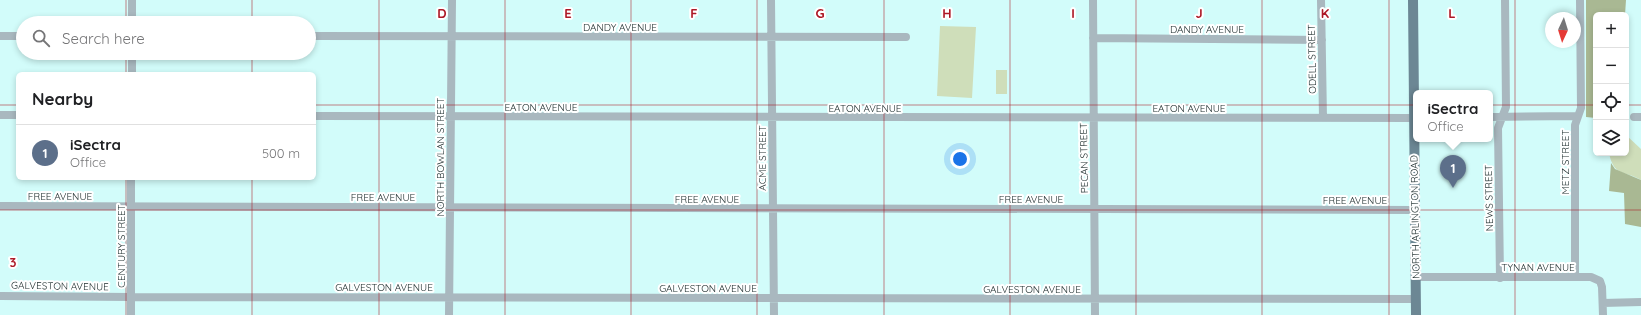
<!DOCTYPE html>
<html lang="en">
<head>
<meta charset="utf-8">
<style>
  body { margin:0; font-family:Quicksand,sans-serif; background:#f6f6f6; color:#202124 }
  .controls { position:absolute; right:12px; top:12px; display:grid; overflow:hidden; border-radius:6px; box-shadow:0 2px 6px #0003 }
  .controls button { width:36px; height:36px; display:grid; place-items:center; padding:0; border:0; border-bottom:1px solid #e0e0e0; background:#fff; color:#202124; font:20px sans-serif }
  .compass { position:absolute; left:1545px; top:12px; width:36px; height:36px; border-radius:50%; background:#fff; box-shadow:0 2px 6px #0003; rotate:184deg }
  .you { position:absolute; left:960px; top:159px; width:14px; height:14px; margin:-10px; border:3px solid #fff; border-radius:50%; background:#1a73e8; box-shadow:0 0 0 6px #1a73e833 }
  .badge { display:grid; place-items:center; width:26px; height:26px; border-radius:50%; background:#0b8043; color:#fff; font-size:13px; font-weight:700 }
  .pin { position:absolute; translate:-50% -33px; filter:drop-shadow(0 1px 2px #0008) }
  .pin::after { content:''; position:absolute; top:21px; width:14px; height:12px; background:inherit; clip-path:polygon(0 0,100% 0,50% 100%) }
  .popup { position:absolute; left:1413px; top:90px; width:80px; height:52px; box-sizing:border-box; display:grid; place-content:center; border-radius:6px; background:#fff; filter:drop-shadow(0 1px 3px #0005); font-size:13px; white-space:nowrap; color:#757577 }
  .popup b { font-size:15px; color:#202124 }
  .popup::after { content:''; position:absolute; left:50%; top:100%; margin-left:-8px; border:8px solid transparent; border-top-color:#fff }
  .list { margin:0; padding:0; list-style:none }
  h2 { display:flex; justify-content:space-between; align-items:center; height:52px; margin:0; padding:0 16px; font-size:17px }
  h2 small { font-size:13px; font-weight:400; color:#757577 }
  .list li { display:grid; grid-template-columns:26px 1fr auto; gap:12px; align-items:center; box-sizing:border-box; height:56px; padding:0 16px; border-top:1px solid #e0e0e0 }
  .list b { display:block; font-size:15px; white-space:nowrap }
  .list p { margin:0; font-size:13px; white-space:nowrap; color:#757577 }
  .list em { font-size:13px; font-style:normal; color:#757577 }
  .icon { flex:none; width:22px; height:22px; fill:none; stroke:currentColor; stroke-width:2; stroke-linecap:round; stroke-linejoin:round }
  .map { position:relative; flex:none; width:1641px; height:315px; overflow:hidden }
  .search { position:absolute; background:#fff; box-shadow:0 2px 6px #0003; left:16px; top:16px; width:300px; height:44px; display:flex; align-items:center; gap:10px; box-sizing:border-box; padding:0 14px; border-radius:22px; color:#757577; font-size:15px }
  .panel { position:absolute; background:#fff; box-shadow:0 2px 6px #0003; left:16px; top:72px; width:300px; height:108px; border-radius:6px }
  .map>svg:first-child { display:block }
  .green { fill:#cfdeba }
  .forest { fill:#a9b893 }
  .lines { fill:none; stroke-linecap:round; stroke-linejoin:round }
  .minor { stroke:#a9b8bf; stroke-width:8 }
  .major { stroke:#6c8794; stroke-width:10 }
  .grid { fill:none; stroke:#ad1927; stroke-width:1; stroke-opacity:0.55 }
  .labels { text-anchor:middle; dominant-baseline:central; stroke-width:4; stroke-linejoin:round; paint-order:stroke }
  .street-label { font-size:10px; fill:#192929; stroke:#fff }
  .grid-label { font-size:13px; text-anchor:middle; font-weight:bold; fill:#ad1927; stroke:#fff; stroke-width:4; stroke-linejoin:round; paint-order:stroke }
</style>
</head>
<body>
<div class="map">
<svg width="1641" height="315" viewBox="0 0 1641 315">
  <rect width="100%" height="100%" fill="#d2fcfa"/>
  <path class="green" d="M940,26L976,27L972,98L937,96Z
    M996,70H1007V94H996Z
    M1626,135L1641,149V180C1624,170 1614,177 1609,153H1626Z"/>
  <path class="forest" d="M1586,0H1626L1625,15H1596V118L1586,117Z
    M1611,163L1615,169L1641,180V227L1625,224L1624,193L1609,191Z"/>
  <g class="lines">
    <path class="minor" d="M132,0V23
      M771,0L774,315
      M1093,0L1095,315
      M1321,0L1323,118
      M0,36H23
      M309,36L906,37
      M1093,38L1322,40
      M132,74V53
      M0,115H18
      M314,116L1416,118
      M1490,117L1578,116
      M1634,117H1641
      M0,206L1415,210
      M1416,277H1591L1600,281L1602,287L1603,315
      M1575,277V125L1581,108L1580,0
      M1500,278L1498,128L1506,107L1505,0
      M0,296L131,297L1416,299
      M1603,303L1641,302
      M131,315V178
      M449,315L452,0"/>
    <path class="major" d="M1413,0L1416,315"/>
  </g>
  <path class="grid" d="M126,0V23M252,0V23M379,0V315M505,0V315M631,0V315M757,0V315M884,0V315M1010,0V315M1136,0V315M1262,0V315M1389,0V315M1515,0V315M126,53V74M252,53V74M0,105H18M314,105H1596M1626,105H1641M126,178V315M252,178V315M0,210H1641"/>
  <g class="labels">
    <g class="street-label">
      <text x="620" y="27">DANDY AVENUE</text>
      <text x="1207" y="29">DANDY AVENUE</text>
      <text transform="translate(1312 59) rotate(-91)">ODELL STREET</text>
      <text x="541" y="107">EATON AVENUE</text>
      <text x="865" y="108">EATON AVENUE</text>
      <text x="1189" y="108">EATON AVENUE</text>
      <text transform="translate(440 157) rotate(-90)">NORTH BOWLAN STREET</text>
      <text transform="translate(762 158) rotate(-90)">ACME STREET</text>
      <text transform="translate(1084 158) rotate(-91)">PECAN STREET</text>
      <text transform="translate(1565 162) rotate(-90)">METZ STREET</text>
      <text x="60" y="196">FREE AVENUE</text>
      <text x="383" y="197">FREE AVENUE</text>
      <text transform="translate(1489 198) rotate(-91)">NEWS STREET</text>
      <text x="707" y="199">FREE AVENUE</text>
      <text x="1031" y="199">FREE AVENUE</text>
      <text x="1355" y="200">FREE AVENUE</text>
      <text transform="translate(1415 217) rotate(-91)">NORTH ARLINGTON ROAD</text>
      <text transform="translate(121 246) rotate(-90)">CENTURY STREET</text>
      <text x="1538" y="267">TYNAN AVENUE</text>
      <text transform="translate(60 286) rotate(1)">GALVESTON AVENUE</text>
      <text x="384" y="287">GALVESTON AVENUE</text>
      <text x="708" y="288">GALVESTON AVENUE</text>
      <text x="1032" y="289">GALVESTON AVENUE</text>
    </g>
  </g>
  <g class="grid-label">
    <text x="442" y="18">D</text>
    <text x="568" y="18">E</text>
    <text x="694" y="18">F</text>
    <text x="820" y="18">G</text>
    <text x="947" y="18">H</text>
    <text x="1073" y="18">I</text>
    <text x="1199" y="18">J</text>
    <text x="1325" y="18">K</text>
    <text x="1452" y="18">L</text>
    <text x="13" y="267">3</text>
  </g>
</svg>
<div class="controls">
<button>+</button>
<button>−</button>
<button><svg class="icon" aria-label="locate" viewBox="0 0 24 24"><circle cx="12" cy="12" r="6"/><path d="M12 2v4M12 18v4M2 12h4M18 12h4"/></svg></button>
<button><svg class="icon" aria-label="layers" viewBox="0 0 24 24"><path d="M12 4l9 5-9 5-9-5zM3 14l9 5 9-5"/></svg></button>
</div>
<svg class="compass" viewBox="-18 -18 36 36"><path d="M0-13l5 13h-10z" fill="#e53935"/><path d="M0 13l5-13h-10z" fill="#757577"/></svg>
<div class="you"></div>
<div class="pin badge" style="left:1453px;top:188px;background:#5c6f8a">1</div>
<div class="popup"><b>iSectra</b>Office</div>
<div class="search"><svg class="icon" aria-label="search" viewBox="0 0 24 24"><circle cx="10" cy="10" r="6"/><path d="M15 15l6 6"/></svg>Search here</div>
<section class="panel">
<h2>Nearby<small></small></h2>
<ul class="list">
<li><span class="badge" style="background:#5c6f8a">1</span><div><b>iSectra</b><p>Office</p></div><em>500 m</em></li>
</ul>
</section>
</div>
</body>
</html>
